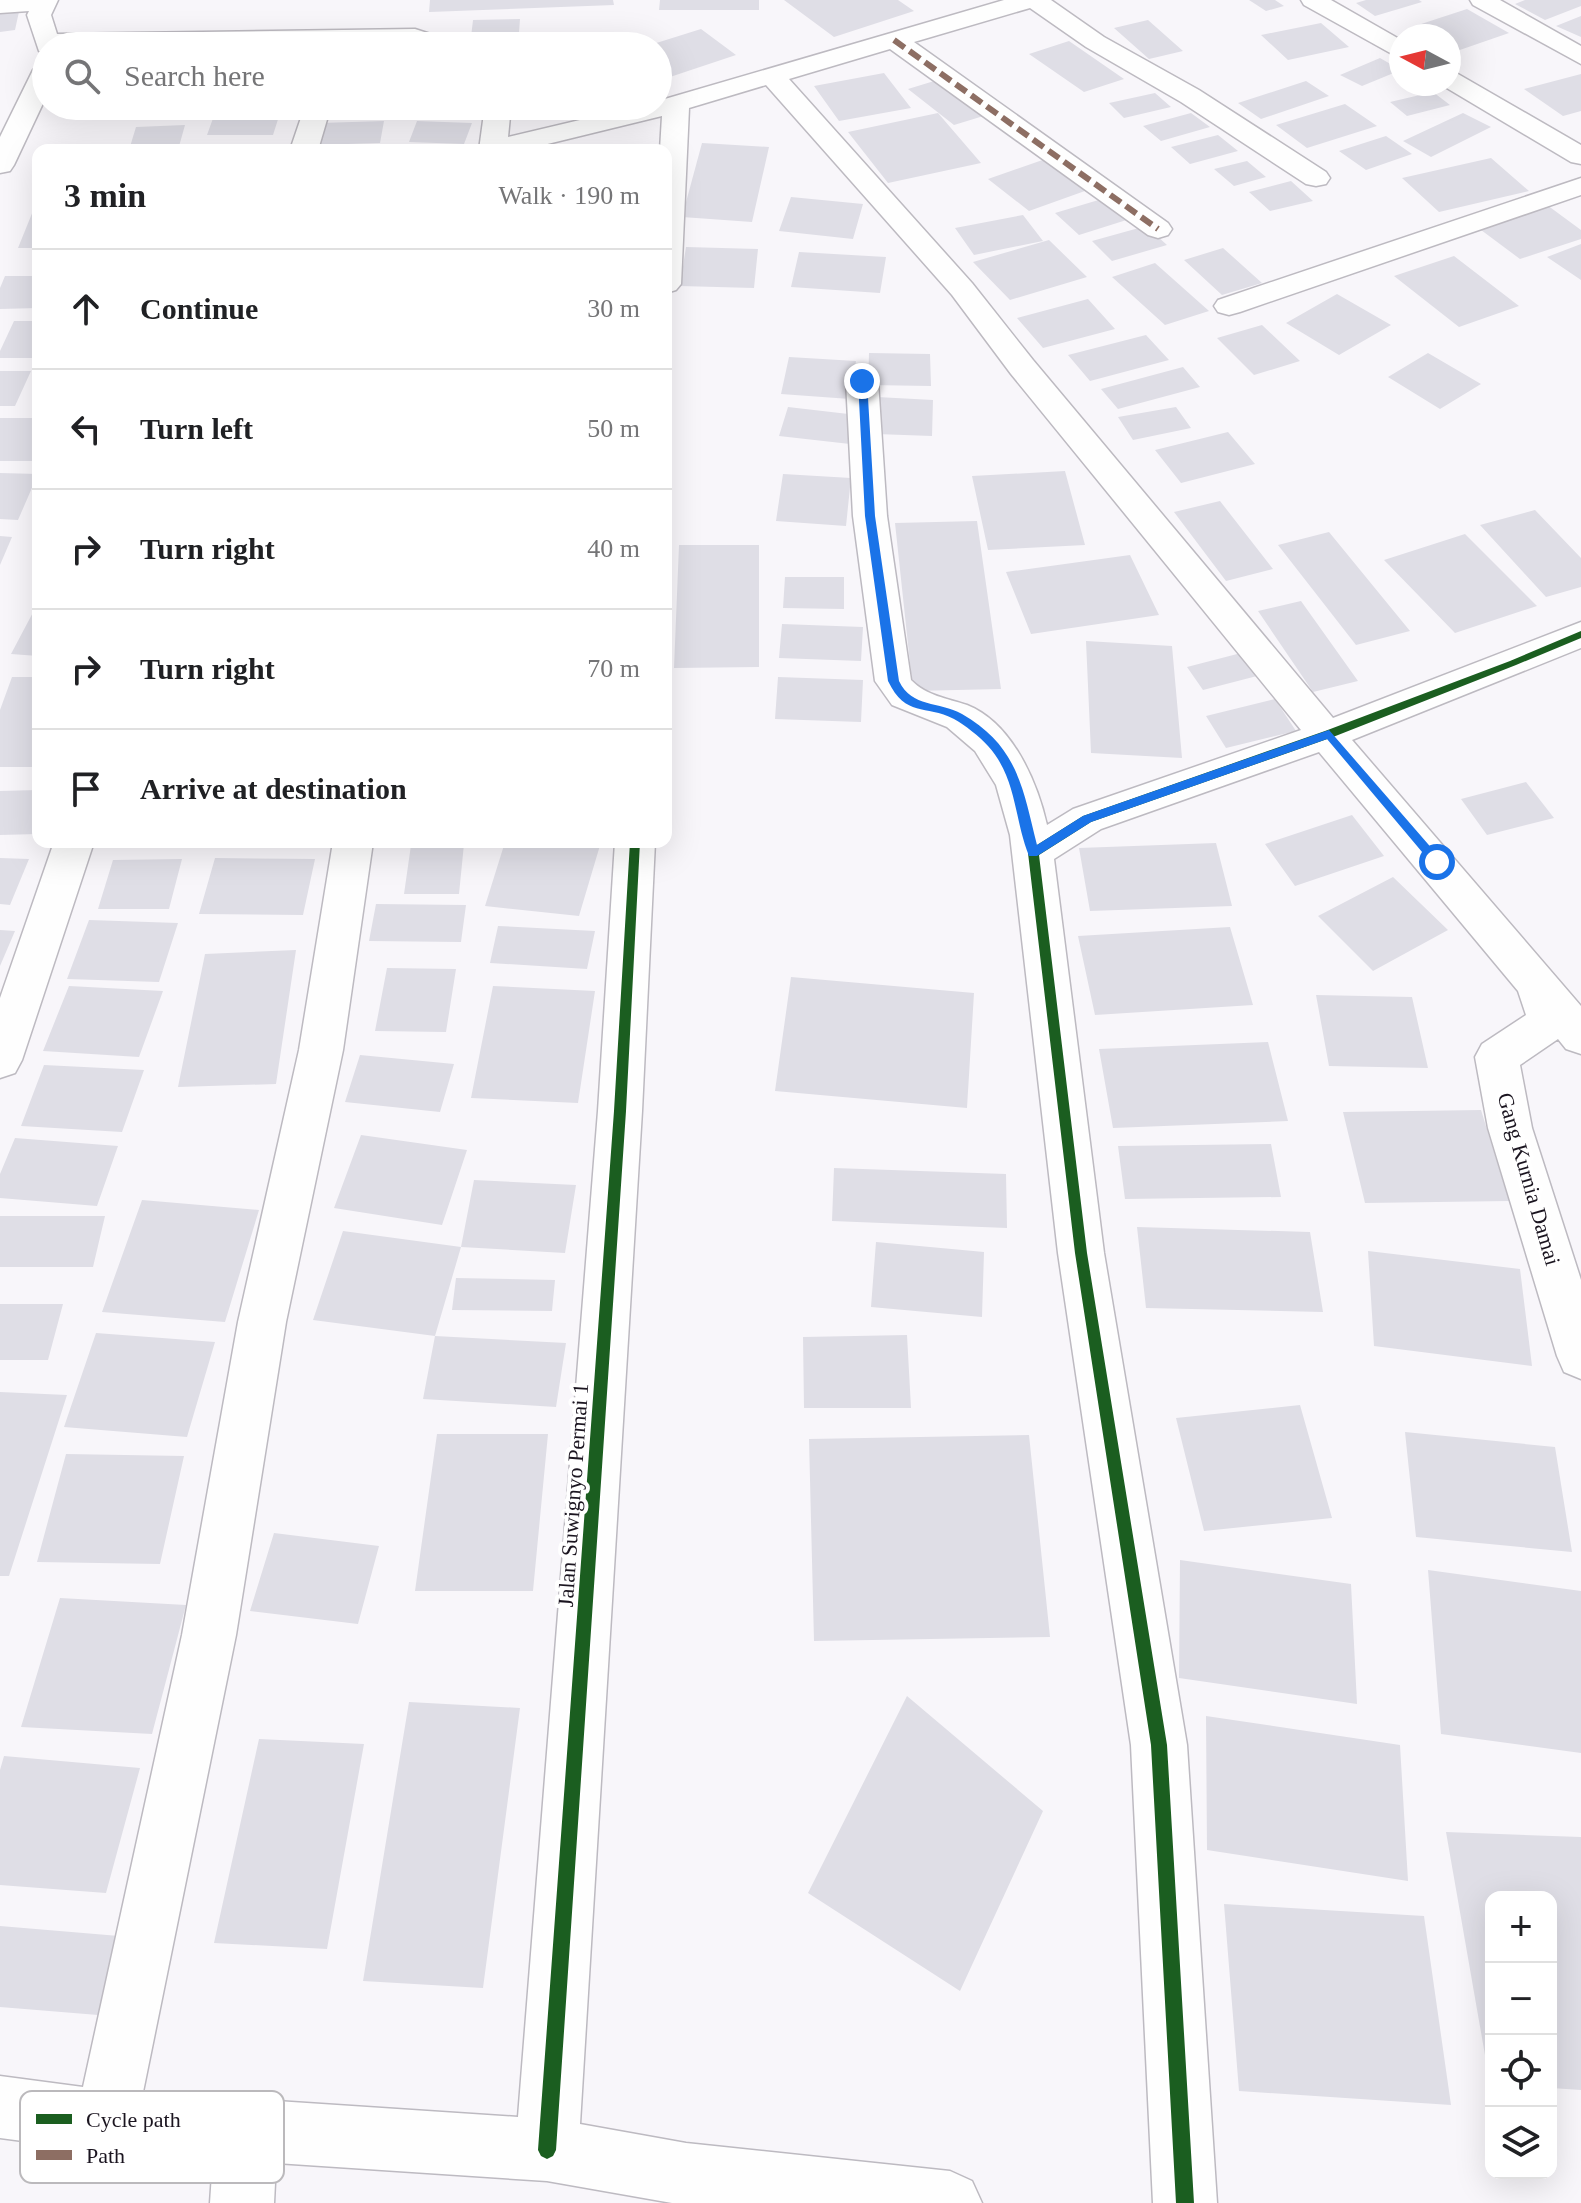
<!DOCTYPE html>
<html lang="en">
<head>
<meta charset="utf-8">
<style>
  body { margin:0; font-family:"Times New Roman",serif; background:#f6f6f6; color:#202124 }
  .controls { position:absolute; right:24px; bottom:24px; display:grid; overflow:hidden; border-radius:16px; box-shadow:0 8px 32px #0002 }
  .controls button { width:72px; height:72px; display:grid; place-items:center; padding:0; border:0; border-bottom:2px solid #e0e0e0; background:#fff; color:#202124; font:40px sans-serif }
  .compass { position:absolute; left:1389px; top:24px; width:72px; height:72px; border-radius:50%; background:#fff; box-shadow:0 8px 32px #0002; rotate:277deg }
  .stop { position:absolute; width:24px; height:24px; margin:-18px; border:6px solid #1a73e8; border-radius:50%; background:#fff }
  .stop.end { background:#1a73e8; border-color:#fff; box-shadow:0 2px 8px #0008 }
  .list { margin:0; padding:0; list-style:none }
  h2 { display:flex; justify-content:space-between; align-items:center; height:104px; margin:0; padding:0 32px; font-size:34px }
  h2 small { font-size:26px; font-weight:400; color:#757577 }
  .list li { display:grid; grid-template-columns:52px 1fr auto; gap:24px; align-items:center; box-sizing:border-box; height:120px; padding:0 32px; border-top:2px solid #e0e0e0 }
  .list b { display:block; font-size:30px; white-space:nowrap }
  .list em { font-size:26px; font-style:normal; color:#757577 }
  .icon { flex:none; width:44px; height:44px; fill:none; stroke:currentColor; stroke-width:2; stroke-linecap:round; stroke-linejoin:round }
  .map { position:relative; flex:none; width:1581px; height:2203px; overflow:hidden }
  .search { position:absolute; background:#fff; box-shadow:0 8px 32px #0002; left:32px; top:32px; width:640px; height:88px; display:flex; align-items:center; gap:20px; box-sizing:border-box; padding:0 28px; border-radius:44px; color:#757577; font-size:30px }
  .panel { position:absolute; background:#fff; box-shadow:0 8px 32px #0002; left:32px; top:144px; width:640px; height:704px; border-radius:16px }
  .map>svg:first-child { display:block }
  .building { fill:#dfdee6 }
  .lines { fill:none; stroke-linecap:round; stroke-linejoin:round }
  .minor-casing { stroke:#bdbac1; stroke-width:3 }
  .minor { fill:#fefefe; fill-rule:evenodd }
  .quiet { stroke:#8d6e63; stroke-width:6; stroke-dasharray:13 6; stroke-linecap:butt }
  .cycleway-casing { stroke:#fff; stroke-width:5 }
  .cycleway { fill:#1b5e20; fill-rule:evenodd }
  .route { fill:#1a73e8 }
  .labels { text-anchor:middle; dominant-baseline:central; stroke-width:8; stroke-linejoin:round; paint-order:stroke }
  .street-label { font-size:22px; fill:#1b1520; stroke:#fff }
  .key { fill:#fff; stroke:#bbb9bc; stroke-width:2 }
  .key-label { font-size:22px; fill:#1b1520 }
</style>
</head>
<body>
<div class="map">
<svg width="1581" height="2203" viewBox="0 0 1581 2203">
  <rect width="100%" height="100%" fill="#f8f6fa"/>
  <path class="building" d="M430,0H613L614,5L429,12Z
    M660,0H759V10H659Z
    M784,0H898L914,11L834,37Z
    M1249,0H1275L1284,6L1266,11Z
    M1366,0H1419L1422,2L1375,16L1356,3Z
    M1525,0H1581V6L1545,20L1515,4Z
    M20,7L15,30L0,32V8Z
    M1467,9L1509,33L1454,52L1449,49V36H1428L1412,27Z
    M1581,16V37L1556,26Z
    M520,19L518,46H470L473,20Z
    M1148,20L1183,51L1149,59L1114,28Z
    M1321,23L1349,47L1288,60L1261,35Z
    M701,29L736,55L658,81V46L650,45Z
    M1069,41L1124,79L1084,92L1029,54Z
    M1380,58L1401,70L1362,86L1340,75Z
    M884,73L911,108L839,121L814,86Z
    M1581,74V111L1563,116L1524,89Z
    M944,78L990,114L954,125L908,89Z
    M1306,81L1329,96L1261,119L1238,103Z
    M1433,92L1450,105L1407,116L1390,102Z
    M1155,93L1171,107L1124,118L1109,103Z
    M1345,104L1377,126L1307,148L1276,125Z
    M168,106H212L208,115L164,114Z
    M330,106H396L394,116L328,117Z
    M417,106H478L474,117L414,116Z
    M216,110H281L273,135H207Z
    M938,113L981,163L888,183L848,132Z
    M1191,113L1210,127L1161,141L1143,126Z
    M1463,113L1491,127L1431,157L1403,141Z
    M384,121L380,143L316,145L320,123Z
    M417,121L472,123L464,144L409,142Z
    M185,125L178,150H129L136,127Z
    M1218,135L1238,151L1190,164L1171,147Z
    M1386,136L1412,154L1366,170L1339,151Z
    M702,143L769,147L752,222L682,217Z
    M264,144L265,150H229V148Z
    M1054,156L1096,187L1029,211L988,179Z
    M1491,158L1529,191L1439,212L1402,178Z
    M1247,161L1266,177L1234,186L1214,169Z
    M1291,181L1313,201L1270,211L1249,192Z
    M1112,196L1136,217L1079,235L1055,213Z
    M791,197L863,204L853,239L779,231Z
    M1547,205L1581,230V239L1520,259L1477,227Z
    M35,206H38V248H18Z
    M1023,215L1043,241L974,255L955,228Z
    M1146,226L1167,245L1112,261L1092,241Z
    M1049,240L1087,277L1010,300L973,262Z
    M1581,244V280L1547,257Z
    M686,247L758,249L754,288L680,286Z
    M1223,248L1262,283L1222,295L1184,260Z
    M799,252L886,257L880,293L791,287Z
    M1454,256L1519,306L1459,327L1394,276Z
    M1155,263L1209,311L1165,325L1112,277Z
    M5,276H38V308L0,309V288Z
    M1337,294L1391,325L1339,355L1286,323Z
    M1088,299L1115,329L1043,348L1017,318Z
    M14,321H38V358H0V351Z
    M1262,325L1300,361L1254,375L1217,338Z
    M1146,335L1169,360L1090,381L1068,355Z
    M869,353L930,354L931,386L868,385Z
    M1428,353L1481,384L1440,409L1388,377Z
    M789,357L856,361L850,399L781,394Z
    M1183,367L1200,387L1118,409L1101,389Z
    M0,371H31L15,406H0Z
    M877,397L933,400L932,436L876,434Z
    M788,407L857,415L850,444L779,436Z
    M1176,407L1191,428L1133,440L1118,417Z
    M0,418H38V461H0Z
    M1228,432L1255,464L1181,483L1155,450Z
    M1065,471L1085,545L988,550L972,476Z
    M0,473L38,474L18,520L0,519Z
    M783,474L851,478L846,526L776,521Z
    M1220,501L1273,569L1226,581L1174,512Z
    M1535,510L1581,558V587L1546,597L1480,525Z
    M977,521L1001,689L913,691L895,523Z
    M1329,532L1410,631L1356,645L1278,545Z
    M1465,534L1537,606L1455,633L1384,560Z
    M0,536L12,537L0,565Z
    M679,545H759V667L674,668Z
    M1130,555L1159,615L1031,634L1006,572Z
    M785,577H844V609L783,608Z
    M1301,601L1358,681L1313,692L1258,611Z
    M38,603V656L11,654Z
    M782,624L863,627L861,661L779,658Z
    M1086,641L1172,646L1182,758L1091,753Z
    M1241,653L1257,676L1203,690L1187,667Z
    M12,677H38V767H0V710Z
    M778,677L863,680L861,722L775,719Z
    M1275,699L1296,731L1226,748L1206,716Z
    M1526,782L1554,818L1487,835L1461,799Z
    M38,790V834L0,835V791Z
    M1352,815L1384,856L1295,886L1265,844Z
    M108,842H184L183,847H107Z
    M505,842H601L579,916L485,906Z
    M1216,843L1232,906L1090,911L1079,848Z
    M464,844L459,894H404L411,845Z
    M0,858L29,859L10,905L0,904Z
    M215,858L315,859L303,915L199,914Z
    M182,859L169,909H98L113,860Z
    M1393,877L1448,930L1373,971L1318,916Z
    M376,904L466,905L461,942L369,941Z
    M89,920L178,923L159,982L67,979Z
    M498,926L595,931L587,969L490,963Z
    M1230,927L1253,1005L1095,1015L1078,936Z
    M0,930L15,931L0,966Z
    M296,950L276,1084L178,1087L205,954Z
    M387,968L456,969L446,1032L375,1031Z
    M791,977L974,993L967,1108L775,1091Z
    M69,986L163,991L139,1057L43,1051Z
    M493,986L595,991L578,1103L471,1098Z
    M1316,995L1412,997L1428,1068L1329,1066Z
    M1268,1042L1288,1121L1113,1128L1099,1049Z
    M360,1055L454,1064L440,1112L345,1102Z
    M44,1065L144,1070L122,1132L21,1126Z
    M1481,1110L1509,1201L1365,1203L1343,1112Z
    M361,1135L467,1150L442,1225L334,1208Z
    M15,1138L118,1146L97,1206L0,1198V1174Z
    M1271,1144L1281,1197L1125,1199L1118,1146Z
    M834,1168L1006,1174L1007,1228L832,1221Z
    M474,1180L576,1185L565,1253L461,1247Z
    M142,1200L259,1210L225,1322L102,1312Z
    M0,1216H105L93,1267H0Z
    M1137,1227L1310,1232L1323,1312L1146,1308Z
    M343,1231L461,1247L435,1336L313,1320Z
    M876,1242L984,1252L982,1317L871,1307Z
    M1368,1251L1520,1269L1532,1366L1374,1346Z
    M456,1278L555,1280L552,1311L452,1310Z
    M0,1304H63L48,1360H0Z
    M96,1333L215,1342L187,1437L64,1427Z
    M907,1335L911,1408H804L803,1337Z
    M435,1336L566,1343L556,1407L423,1399Z
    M0,1392L67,1395L9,1576H0Z
    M1300,1405L1332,1518L1204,1531L1176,1418Z
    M1405,1432L1555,1447L1572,1552L1416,1537Z
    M437,1434H548L533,1591H415Z
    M1029,1435L1050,1637L814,1641L809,1439Z
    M66,1454L184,1456L160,1564L37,1562Z
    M274,1533L379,1546L358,1624L250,1611Z
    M1180,1560L1351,1584L1357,1704L1179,1678Z
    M1428,1570L1581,1591V1753L1441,1734Z
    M60,1598L186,1605L152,1734L21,1727Z
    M907,1696L1043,1811L960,1991L808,1893Z
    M409,1702L520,1708L483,1988L363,1981Z
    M1206,1716L1400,1745L1408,1881L1207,1850Z
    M259,1739L364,1744L327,1949L214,1943Z
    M4,1756L140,1768L106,1893L0,1885V1770Z
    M1446,1832L1581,1837V2090L1551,2088V1897H1491L1489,2078Z
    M1224,1904L1424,1916L1451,2105L1239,2091Z
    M0,1926L119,1936L98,2015L0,2007Z"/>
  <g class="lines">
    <defs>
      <path id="minor" d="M0,0H58L51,15L57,34L415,29L452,41L456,46H46V53L39,51L27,15L29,11L0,13Z
        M1004,0H1051L1104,37L1199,90L1326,172L1330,178L1326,184L1316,186L1306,184L1181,102L1086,47L1030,8L914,42L1168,223L1172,229L1168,235L1158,238L1148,235L890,49L789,79L972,283L1033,360L1333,718L1581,622V648L1352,740L1581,1006V1054L1566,1049L1558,1039L1520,1065L1532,1128L1581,1280V1379L1564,1372L1557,1356L1488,1128L1475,1057L1482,1044L1526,1015L1518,991L1319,752L1101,829L1054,859L1104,1253L1187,1745L1217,2203H1153L1131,1745L1058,1253L1010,835L996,785L975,751L947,727L892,705L875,681L853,516L846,381L851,374L862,372L873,374L878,381L887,516L911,680C927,696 946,698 967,705C1012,723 1037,781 1047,825L1073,809L1301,730L1011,374L952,295L766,85L689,108L681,284L676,290L666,293V150H660L662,116L523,150H479L485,106H511L508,137L639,106H658V101Z
        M1301,0H1331L1401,40V59L1304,5Z
        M1470,0H1500L1581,46V64L1473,5Z
        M46,62V97L14,165L10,171L0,173V137L33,70L37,65Z
        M1449,71L1458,74L1581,145V164L1571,162L1440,84H1449Z
        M305,106H331L318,150H290Z
        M1581,178V195L1240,312L1229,315L1218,312L1214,306L1218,300Z
        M54,842H94L22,1060L15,1073L0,1078V998Z
        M333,842H373L343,1050L286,1322L236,1635L143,2092L518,2117L598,1111L615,842H655L642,1111L580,2124L686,2143L950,2171L972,2181L982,2203H672L547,2181L276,2163L274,2203H210L213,2159L106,2152L0,2138V2076L83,2087L182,1635L238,1322L299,1050Z"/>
    </defs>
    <use href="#minor" class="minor-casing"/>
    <use href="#minor" class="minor"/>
    <path class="quiet" d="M894,40L1158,229"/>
    <defs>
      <path id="cycleway" d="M1581,631V638L1516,665L1333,737L1091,822L1039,855L1087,1253L1167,1745L1194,2203H1176L1151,1745L1075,1253L1028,853L1029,850L1083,816L1325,731L1510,661Z
        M630,842H640L626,1111L556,2150L553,2156L547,2159L541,2156L538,2150L614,1111Z"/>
    </defs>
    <use href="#cycleway" class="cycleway-casing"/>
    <use href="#cycleway" class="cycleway"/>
  </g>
  <path class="route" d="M862,378L867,381L875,516L899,681C912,708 939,701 962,714C1018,746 1023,789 1037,845L1083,816L1329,730L1441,859V865H1433L1327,739L1091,822L1037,856H1029C1014,819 1017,778 988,746C980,737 965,725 954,719C925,704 906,718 888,681L865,516L858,381Z"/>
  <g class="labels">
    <g class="street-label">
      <text transform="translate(1529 1179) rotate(74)">Gang Kurnia Damai</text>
      <text transform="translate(573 1495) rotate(-86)">Jalan Suwignyo Permai 1</text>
    </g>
  </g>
  <rect x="20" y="2091" width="264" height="92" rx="12" class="key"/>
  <rect x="36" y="2114" width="36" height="10" fill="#1b5e20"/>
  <rect x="36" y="2150" width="36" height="10" fill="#8d6e63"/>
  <g class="key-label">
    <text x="86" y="2127">Cycle path</text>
    <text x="86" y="2163">Path</text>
  </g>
</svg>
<div class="controls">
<button>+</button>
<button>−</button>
<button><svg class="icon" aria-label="locate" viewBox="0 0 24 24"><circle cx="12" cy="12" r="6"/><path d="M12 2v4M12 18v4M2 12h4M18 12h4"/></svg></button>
<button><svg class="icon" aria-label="layers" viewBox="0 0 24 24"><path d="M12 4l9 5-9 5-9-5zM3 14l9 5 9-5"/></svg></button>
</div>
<svg class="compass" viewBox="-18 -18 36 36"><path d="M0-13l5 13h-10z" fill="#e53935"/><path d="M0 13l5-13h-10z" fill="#757577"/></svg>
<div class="stop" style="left:1437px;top:862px"></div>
<div class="stop end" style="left:862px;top:381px"></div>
<div class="search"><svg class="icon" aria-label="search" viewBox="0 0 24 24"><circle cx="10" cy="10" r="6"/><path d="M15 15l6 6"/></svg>Search here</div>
<section class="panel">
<h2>3 min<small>Walk · 190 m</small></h2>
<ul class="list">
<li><svg class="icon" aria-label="ahead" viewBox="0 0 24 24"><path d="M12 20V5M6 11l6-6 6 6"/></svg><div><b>Continue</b></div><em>30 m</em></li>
<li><svg class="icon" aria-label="left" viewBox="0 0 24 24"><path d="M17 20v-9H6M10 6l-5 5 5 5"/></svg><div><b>Turn left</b></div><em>50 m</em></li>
<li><svg class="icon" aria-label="right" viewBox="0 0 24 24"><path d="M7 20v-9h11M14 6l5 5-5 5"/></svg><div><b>Turn right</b></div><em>40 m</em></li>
<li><svg class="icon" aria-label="right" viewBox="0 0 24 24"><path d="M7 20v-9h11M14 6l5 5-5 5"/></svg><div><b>Turn right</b></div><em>70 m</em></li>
<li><svg class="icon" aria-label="arrive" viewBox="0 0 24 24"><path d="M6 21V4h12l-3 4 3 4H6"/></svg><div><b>Arrive at destination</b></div></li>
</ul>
</section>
</div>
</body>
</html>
